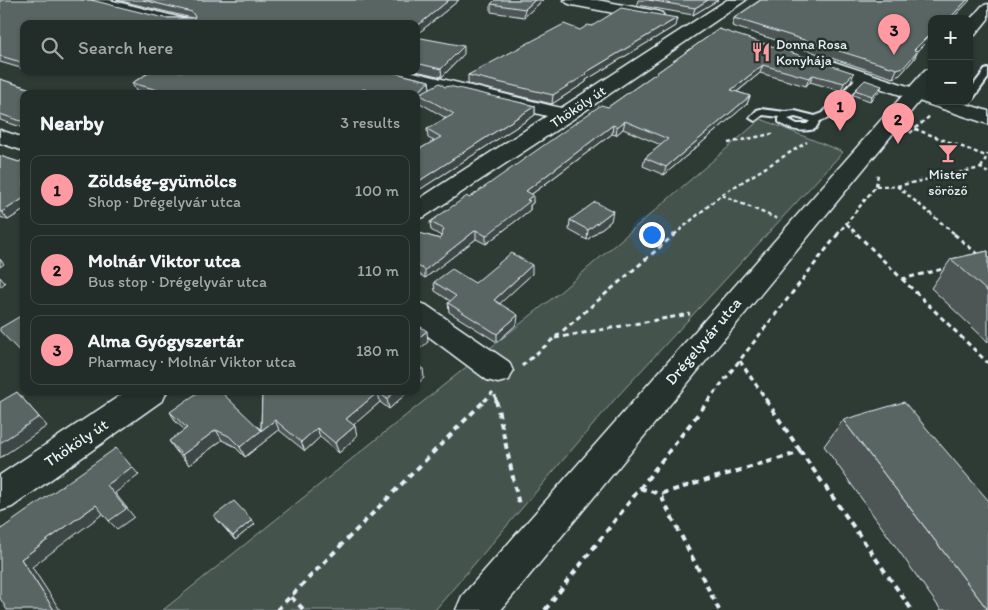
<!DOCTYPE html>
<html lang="en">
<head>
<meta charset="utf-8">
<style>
  body { margin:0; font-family:Itim,sans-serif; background:#2e3834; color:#f1f3f6 }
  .controls { position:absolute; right:15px; top:15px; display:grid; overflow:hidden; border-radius:10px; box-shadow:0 1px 4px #0004 }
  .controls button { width:45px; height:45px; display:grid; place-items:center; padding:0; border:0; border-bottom:1px solid #3f4845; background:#222c28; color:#f1f3f6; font:25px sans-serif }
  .you { position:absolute; left:651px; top:234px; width:18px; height:18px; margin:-12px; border:4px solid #fff; border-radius:50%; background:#1a73e8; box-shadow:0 0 0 8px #1a73e833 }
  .badge { display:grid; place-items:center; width:32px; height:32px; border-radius:50%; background:#ff9aa2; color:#111; font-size:16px; font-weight:700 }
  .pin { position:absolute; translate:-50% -41px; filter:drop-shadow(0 1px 2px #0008) }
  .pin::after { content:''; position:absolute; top:26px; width:18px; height:15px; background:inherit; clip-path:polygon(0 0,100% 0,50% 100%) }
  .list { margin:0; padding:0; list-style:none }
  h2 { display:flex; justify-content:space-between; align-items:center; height:65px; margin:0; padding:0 20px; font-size:21px }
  h2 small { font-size:16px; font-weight:400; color:#a2a7a8 }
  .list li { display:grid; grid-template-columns:32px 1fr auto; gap:15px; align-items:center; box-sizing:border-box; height:70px; margin:0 10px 10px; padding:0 10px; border:1px solid #3f4845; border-radius:10px }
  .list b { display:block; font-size:19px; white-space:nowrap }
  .list p { margin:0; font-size:16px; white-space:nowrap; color:#a2a7a8 }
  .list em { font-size:16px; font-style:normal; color:#a2a7a8 }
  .icon { flex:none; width:28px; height:28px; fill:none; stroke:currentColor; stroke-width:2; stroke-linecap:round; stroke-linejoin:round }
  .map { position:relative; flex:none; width:988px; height:610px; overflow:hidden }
  .search { position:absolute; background:#222c28; box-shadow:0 1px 4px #0004; left:20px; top:20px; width:400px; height:55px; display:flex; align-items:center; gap:12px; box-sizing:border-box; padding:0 18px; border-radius:10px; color:#a2a7a8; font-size:19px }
  .panel { position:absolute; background:#222c28; box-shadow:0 1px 4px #0004; left:20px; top:90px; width:400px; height:305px; border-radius:10px }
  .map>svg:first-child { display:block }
  .green { fill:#45524e; stroke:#96a2a3 }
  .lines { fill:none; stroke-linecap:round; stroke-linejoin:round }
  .lane-casing { stroke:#e8f1f8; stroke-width:4 }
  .street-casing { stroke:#e8f1f8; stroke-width:3 }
  .secondary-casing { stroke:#e8f1f8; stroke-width:3 }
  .path-far2 { stroke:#e8f1f8; stroke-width:2.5; stroke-dasharray:4 3; stroke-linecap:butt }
  .path-far1 { stroke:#e8f1f8; stroke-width:3; stroke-dasharray:5 4; stroke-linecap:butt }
  .path { stroke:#e8f1f8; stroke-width:4; stroke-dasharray:6 5; stroke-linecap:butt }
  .lane { fill:#26332d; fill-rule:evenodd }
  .street { fill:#26332d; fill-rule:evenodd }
  .secondary { fill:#26332d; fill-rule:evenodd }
  .wall { fill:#4d5755; stroke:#e8f1f8 }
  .shaded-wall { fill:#3e4745; stroke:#e8f1f8 }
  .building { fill:#596563; stroke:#e8f1f8 }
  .labels { text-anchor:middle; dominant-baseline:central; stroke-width:5; stroke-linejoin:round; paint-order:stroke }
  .far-poi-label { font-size:14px; fill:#e8f1f8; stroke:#26332d; text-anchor:start }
  .far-street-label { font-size:14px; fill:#e8f1f8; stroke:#26332d }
  .street-label { font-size:16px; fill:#e8f1f8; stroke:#26332d }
</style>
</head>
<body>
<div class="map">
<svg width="988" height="610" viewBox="0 0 988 610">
  <rect width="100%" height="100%" fill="#2e3b35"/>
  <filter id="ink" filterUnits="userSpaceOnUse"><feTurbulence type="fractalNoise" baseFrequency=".02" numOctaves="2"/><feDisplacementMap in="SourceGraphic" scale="10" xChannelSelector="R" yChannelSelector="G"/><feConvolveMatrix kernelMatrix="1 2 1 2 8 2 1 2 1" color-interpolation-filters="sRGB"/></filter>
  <g filter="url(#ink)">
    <path class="green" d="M761,119L843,152L616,398L435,610H163L560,292Z"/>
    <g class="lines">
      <defs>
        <path id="lane" d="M988,69V78L972,100L969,101V91L985,70Z
          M863,73L868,76L866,78L831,117L820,121L815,129C802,132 790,131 779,122V117L763,115L755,121L750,118L757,110L761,109L785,112L795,111L815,116L823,113L860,74ZM795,117L810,121L807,124H797L788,119Z"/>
        <path id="street" d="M82,0H109L194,21L196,24H167L85,3Z
          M564,0H597L656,11L662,13L664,16L662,19L656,21L572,5L567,3Z
          M727,0H746L573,119L424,217L416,219V201L547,116L379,75L376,71H409L561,108Z
          M819,57L932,94V101H956L988,111V124L813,66L810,62L813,58Z
          M0,130L24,138V151L0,143Z
          M416,302L426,305L509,362L513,371L509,380L498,383L487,380L416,327Z
          M127,391H167L163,400L12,507L0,511V475Z"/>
        <path id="secondary" d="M988,4V19L975,35L969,36V21L982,6Z
          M932,69V86L501,610H456L462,596L925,70Z"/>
      </defs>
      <use href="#lane" class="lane-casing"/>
      <use href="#street" class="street-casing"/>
      <use href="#secondary" class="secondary-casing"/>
      <path class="path-far2" d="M915,129L986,156
        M910,133L930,116
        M728,143L776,133
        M981,168L988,154
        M876,186H897L956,235
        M897,186L981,168L988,173
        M722,195L778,219
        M847,224L858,235
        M674,235L721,195L807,142
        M837,235L876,186L878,174"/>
      <path class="path-far1" d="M857,234L902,279L947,268
        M954,234L980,256
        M902,279L988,363
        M555,338L690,314
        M740,361L767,401
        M522,366L675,234
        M495,395L496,401
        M484,401L493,392
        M708,401L838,234"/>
      <path class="path" d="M496,400L519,505
        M766,400L801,452
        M640,488L660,494
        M291,597L304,610
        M277,610L485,400
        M545,610L709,400
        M719,610L660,494L801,452L912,610"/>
      <use href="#lane" class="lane"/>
      <use href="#street" class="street"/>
      <use href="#secondary" class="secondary"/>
    </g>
    <path class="wall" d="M117,0H459L416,35L24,24V69L0,62V1L164,18H192Z
      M495,0H543L524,17L491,12V4Z
      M638,0H718L693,15L637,5Z
      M760,0H970L952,19H932L914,59L900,75L893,78L732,26L734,18Z
      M592,26H675L586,80V82L552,104L468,84V75Z
      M719,29L851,81L841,91L810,82L806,86L760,73L737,92L750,96L747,104L664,175L643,166L645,158L661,145L623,129L616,135L612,134L532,194L533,203L530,205V210L486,244L476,239L425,278L416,272V232L440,239L441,236L431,230L430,222L469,198L608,107Z
      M416,37L464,54L442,77L416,71Z
      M135,71H387L429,81L430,89L445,87L535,106V115L416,192V151L434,141L428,138L427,129L446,118L420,103L419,100L418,102L416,101V94H145L136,91L132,83L147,74Z
      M0,79L37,91L39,94H24V128L0,120Z
      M855,90H880L870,101L853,95Z
      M0,156L19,162L24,159V210L8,220L0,217Z
      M570,220L611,221L587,240L569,230Z
      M988,251V342L931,288L951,259Z
      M532,274L499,304L517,324L497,342L449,312L448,303L450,301L435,291L434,282L475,283Z
      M262,391H409L389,409L380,402L353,425L357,436L339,453L320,437L305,451L279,430L245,457L234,446L222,440L189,465L176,451L169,441L185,430L176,422L170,412L261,430Z
      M843,420L988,610H941L824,446Z
      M214,516L255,524L235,540Z"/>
    <path class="shaded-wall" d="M449,0H459L416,35V27Z
      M535,0H543L524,17L525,9Z
      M708,0H718L693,15L695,8Z
      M967,0H970L952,19H949Z
      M677,18L675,26L586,80V82L552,104L553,95L585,73Z
      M932,32V36L910,58L914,50Z
      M464,46V54L442,77L441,69Z
      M918,51L914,59L900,75L893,78L897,69Z
      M763,65L760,73L729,98L731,90Z
      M854,73L851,81L841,91L844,83Z
      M813,75L810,82L806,86L809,78Z
      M429,81L430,89L419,94V100L418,102L417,94Z
      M882,86L880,90L870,101L872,96Z
      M363,89L364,94H358Z
      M409,89V94H404Z
      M37,91L39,94H32Z
      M750,96L747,104L664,175L666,167Z
      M535,106V115L416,192V183Z
      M625,121L623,129L616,135L617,127Z
      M613,125L612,134L525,199L526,191Z
      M533,195V203L530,205V210L486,244V236Z
      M24,198V210L8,220L2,212Z
      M613,211L611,221L587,240L588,230Z
      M476,230V239L425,278V270Z
      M0,259L4,264L0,267Z
      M532,265V274L494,309V300Z
      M0,277L5,283L0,287Z
      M518,315L517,324L497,342V334Z
      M427,331L428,342L416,352V340Z
      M423,368L424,378L416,385V374Z
      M396,391H409L389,409L387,399Z
      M17,392L47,426L0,458V443Z
      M378,392L380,402L349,429L346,419Z
      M275,420L279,430L245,457L240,447Z
      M355,426L357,436L339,453L335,443Z
      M317,428L320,437L305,451L301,442Z
      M216,430L222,440L189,465L182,455Z
      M132,467L139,475L115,493L134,517L117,529L109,521L107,485Z
      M96,505L104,513L32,567L60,610H54L21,559Z
      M252,520L255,524L235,540L233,536Z"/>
    <path class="building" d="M2,0H91L164,18H194L195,17L192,12L143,0H449L416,27V24H24V60L21,62L0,56V1Z
      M495,0H535L525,9L491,4Z
      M649,0H708L695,8Z
      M761,0H967L949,19H932V32L914,50L918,51L904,67L897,69L734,18Z
      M621,8L677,18L585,73L587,74L553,95L468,75L564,24L580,30L588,25L592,26Z
      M719,29L854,73L844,83L813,75L809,78L763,65L731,90L750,96L666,167L645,158L668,139L625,121L617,127L613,125L526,191L533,195L527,200L530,201L486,236L476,230L425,270L416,265V232L440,239L444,229L430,222L467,196L469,198L601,105L608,107Z
      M416,37L464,46L441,69L416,63Z
      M152,71H387L429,81L417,94L409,89L404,94H381L363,89L358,94H162L165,92L132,83Z
      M0,79L37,91L32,94H24V122L0,114Z
      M865,80L882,86L872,96L855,90Z
      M440,83L445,87L449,86L535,106L416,183V151L441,137L427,129L454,114L419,94Z
      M0,156L19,162L24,159V198L2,212L0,211Z
      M595,202L613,211L588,230L570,220Z
      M988,251V292L951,259Z
      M511,253L532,265L494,300L518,315L497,334L448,303L456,296L434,282L452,269L475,283Z
      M24,314V356L0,331V328Z
      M416,324L427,331L416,340Z
      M416,363L423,368L416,374Z
      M200,391H220L261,430L262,391H396L387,399L378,392L346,419L355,426L335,443L317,428L301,442L275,420L240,447L229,436L216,430L182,455L169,441L187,428L170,412Z
      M17,392L39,417L0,443V402Z
      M904,402L988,500V610L843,420Z
      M116,448L132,467L107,485L126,509L109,521L96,505L21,559L54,610H7L0,598V527L1,529Z
      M234,501L252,520L233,536L214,516Z"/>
  </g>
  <defs>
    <symbol id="restaurant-bare" viewBox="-9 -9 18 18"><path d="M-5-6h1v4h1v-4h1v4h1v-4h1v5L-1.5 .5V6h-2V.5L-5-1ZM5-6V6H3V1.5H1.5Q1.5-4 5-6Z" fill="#ff9aa2" stroke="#26332d" stroke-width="2.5" paint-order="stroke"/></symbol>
    <symbol id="bar-bare" viewBox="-9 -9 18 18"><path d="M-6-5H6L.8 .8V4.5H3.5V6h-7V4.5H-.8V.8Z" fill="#ff9aa2" stroke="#26332d" stroke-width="2.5" paint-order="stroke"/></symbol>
  </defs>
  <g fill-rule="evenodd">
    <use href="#restaurant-bare" x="747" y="38" width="28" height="28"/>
    <use href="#bar-bare" x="934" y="139" width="28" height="28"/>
  </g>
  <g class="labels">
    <g class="far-poi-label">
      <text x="776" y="44">Donna Rosa<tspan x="776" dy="16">Konyhája</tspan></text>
      <text x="948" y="174" text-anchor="middle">Mister<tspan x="948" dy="16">söröző</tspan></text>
    </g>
    <g class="far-street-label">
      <text transform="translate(578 107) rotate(-34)">Thököly út</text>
    </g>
    <g class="street-label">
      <text transform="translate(703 341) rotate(-50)">Drégelyvár utca</text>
      <text transform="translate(76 443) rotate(-34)">Thököly út</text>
    </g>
  </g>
</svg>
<div class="controls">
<button>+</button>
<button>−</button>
</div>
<div class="you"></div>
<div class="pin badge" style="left:840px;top:131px">1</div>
<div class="pin badge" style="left:898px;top:144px">2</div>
<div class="pin badge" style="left:894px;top:55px">3</div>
<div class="search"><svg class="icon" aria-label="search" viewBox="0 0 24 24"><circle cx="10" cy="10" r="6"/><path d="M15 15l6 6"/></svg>Search here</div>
<section class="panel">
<h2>Nearby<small>3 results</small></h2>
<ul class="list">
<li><span class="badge">1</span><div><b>Zöldség-gyümölcs</b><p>Shop · Drégelyvár utca</p></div><em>100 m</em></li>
<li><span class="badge">2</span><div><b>Molnár Viktor utca</b><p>Bus stop · Drégelyvár utca</p></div><em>110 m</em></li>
<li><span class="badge">3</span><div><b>Alma Gyógyszertár</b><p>Pharmacy · Molnár Viktor utca</p></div><em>180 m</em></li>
</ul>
</section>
</div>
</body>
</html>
